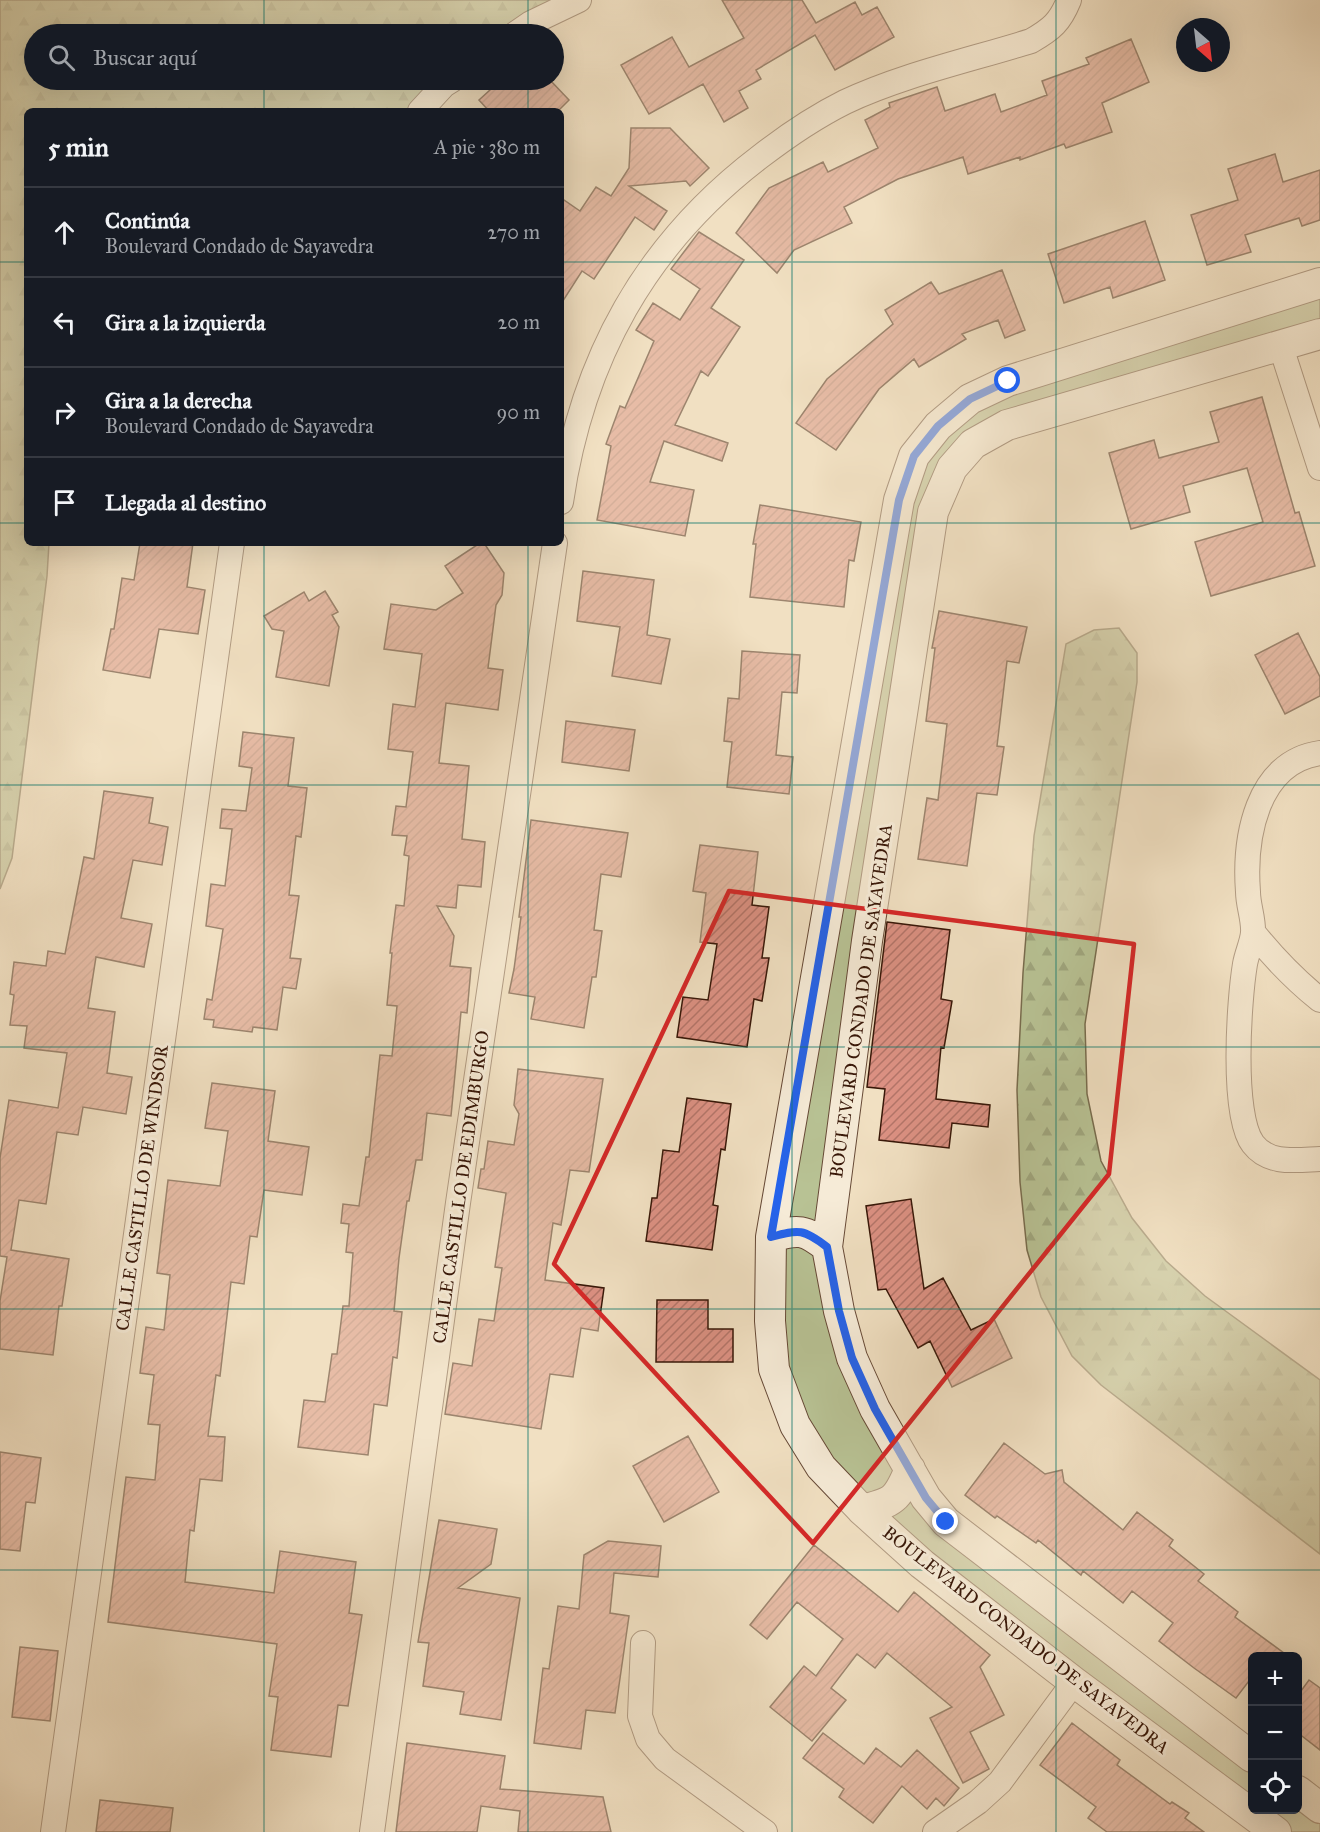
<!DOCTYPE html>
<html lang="es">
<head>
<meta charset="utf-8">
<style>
  body { margin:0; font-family:"IM FELL Great Primer",serif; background:#20242c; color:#f1f3f6 }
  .controls { position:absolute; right:18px; bottom:18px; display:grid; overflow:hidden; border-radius:9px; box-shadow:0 6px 24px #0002 }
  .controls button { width:54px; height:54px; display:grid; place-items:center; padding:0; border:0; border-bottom:2px solid #363941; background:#171b24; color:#f1f3f6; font:30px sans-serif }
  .compass { position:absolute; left:1176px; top:18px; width:54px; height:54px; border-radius:50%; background:#171b24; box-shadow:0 6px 24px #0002; rotate:152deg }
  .stop { position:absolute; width:18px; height:18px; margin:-14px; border:4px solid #2563eb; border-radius:50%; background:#fff }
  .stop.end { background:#2563eb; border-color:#fff; box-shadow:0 2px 6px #0008 }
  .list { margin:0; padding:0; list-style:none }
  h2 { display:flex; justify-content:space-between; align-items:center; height:78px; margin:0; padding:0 24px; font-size:26px }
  h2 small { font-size:20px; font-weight:400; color:#9ea1a6 }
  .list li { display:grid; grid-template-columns:39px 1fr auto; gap:18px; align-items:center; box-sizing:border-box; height:90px; padding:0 24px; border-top:2px solid #363941 }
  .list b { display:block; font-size:22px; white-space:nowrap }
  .list p { margin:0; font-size:20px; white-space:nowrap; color:#9ea1a6 }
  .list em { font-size:20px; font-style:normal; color:#9ea1a6 }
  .icon { flex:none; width:33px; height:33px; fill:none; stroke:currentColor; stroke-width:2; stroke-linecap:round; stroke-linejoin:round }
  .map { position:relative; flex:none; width:1320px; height:1832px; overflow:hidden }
  .search { position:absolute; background:#171b24; box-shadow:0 6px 24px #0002; left:24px; top:24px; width:540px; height:66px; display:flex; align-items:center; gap:15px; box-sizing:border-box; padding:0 21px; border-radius:33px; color:#9ea1a6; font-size:22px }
  .panel { position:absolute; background:#171b24; box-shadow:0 6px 24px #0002; left:24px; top:108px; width:540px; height:438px; border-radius:9px }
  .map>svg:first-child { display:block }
  .forest { fill:url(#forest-firs); stroke:#786c4e; stroke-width:1.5 }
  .green { fill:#b8c294; stroke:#786c4e; stroke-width:1.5 }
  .building { fill:url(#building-hatch); stroke:#381708; stroke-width:1.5 }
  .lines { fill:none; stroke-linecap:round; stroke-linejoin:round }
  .minor-casing { stroke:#664936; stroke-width:26 }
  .tertiary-casing { stroke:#664936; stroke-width:32 }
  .minor { stroke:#f6ebd7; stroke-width:24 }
  .tertiary { stroke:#f6ebd7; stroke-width:30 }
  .route { stroke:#2563eb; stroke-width:8 }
  .marked { fill:none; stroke:#d62828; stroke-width:4.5; stroke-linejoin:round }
  .grid { fill:none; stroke:#0f766e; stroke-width:1.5; stroke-opacity:0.55 }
  .labels { text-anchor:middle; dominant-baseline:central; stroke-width:6; stroke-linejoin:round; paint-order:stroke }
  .street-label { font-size:18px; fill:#381708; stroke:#f6ebd7 }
</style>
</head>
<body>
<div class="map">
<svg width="1320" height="1832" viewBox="0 0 1320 1832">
  <defs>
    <pattern id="forest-firs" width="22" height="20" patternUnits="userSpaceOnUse" patternTransform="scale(1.5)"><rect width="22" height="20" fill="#b8c294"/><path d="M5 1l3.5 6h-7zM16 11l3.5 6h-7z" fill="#9fa67e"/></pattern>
    <pattern id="building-hatch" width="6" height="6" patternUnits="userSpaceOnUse" patternTransform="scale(1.5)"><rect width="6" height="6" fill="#dc9183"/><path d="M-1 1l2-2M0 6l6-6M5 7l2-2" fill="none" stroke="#b37569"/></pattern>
  </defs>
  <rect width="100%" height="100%" fill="#f1e0c2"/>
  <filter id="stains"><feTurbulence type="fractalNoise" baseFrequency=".00333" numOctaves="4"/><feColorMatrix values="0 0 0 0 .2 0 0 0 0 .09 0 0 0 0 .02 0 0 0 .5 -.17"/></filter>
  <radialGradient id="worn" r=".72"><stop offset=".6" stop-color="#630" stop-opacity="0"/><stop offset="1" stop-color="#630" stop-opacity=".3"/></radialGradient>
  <path class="forest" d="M0,0H579L515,34H34V80H452L420,111H27V543H49L47,576L12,858L0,889Z
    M1119,628L1137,653V682L1085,1024L1087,1094L1101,1161L1132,1218L1166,1261L1205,1296L1320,1380V1554L1101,1385L1072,1356L1041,1297L1027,1250L1020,1182L1017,1090L1023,973L1034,836L1066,644L1094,630Z"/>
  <path class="green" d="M1320,283V334L1040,414L952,468L827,1247L839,1311L926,1498L1252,1757V1810L1320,1808V1832H1276L821,1467L770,1321L899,500L970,399Z"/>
  <path class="building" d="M722,0H802L816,23L855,2L862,15L877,7L894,37L835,70L815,35L756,70L761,79L739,91L748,108L724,122L703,84L649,114L621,65L672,37L689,67L744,38Z
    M1131,39L1149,82L1102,103L1112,132L1066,148L1064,144L1020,160V157L968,174L963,157L898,179L844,207L852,223L794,250L777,273L736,233L769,188L823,162L828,172L878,148L865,120L890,107L889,103L937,87L945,111L995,94L1001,112L1047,95L1042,81L1089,64L1086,58Z
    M501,80H550L569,100L558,111H489L479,100Z
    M631,128H670L709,168L690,186L686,181L629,186L667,211L654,230L635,217L594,279L582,271L561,304V198L580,211L596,187L611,196L629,168Z
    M1275,154L1283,182L1320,170V220L1302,226L1299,218L1245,235L1251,252L1207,265L1191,215L1238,200L1228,169Z
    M1145,221L1165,280L1113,298L1110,287L1064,303L1048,254Z
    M699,232L744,260L711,308L740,327L708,376L701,371L675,425L728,443L722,461L664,441L650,482L694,490L685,536L597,520L611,446L606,444L620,406L625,408L654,341L636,330L653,303L680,320L700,289L671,269Z
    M1002,270L1025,330L1005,338L998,320L962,334L966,339L919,367L914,359L879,389L836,450L796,423L827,379L893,324L885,310L931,282L939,294Z
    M1262,397L1295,513L1299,512L1315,566L1211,596L1195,542L1263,522L1247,468L1183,486L1190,512L1131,529L1109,453L1154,440L1159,458L1219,442L1210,412Z
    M760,505L861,522L854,561L849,560L844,607L750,597L756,544H753Z
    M140,543H193L187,587L205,590L198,634L159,629L150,678L103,670L111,629H114L122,578L134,580Z
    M480,543H484L504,573L502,595L496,605L488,668L503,670L498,710L446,703L439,763L469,766L462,839L485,842L481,887L458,885L456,908L437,906L454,936L450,966L471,968L467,1013L461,1012L451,1116L427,1113L422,1160H416L409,1201H407L399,1258L394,1311L402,1312L397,1358L393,1357L387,1406L374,1404L368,1455L298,1447L304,1400L325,1402L332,1354H337L343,1306H349L353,1253L346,1252L349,1224L341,1223L343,1204L359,1206L366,1157H369L380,1055L392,1056L397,1006L387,1005L392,953H390L396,905L404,906L409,856L404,855L407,836L392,835L396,806L406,807L413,752L388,749L393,704L415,707L422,654L384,649L391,604L436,610L463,593L445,566Z
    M583,571L654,580L647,635L670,639L661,684L612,676L620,627L577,621Z
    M325,591L338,612L332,615L339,627L329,686L276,677L284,631L272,629L264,616L304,592L309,601Z
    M939,611L1027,627L1019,663L1007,661L997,746L1004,747L997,795L977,793L967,866L918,859L927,798L938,800L947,724L926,721L935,648H932Z
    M1298,633L1320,677V696L1285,714L1255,655Z
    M742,651L800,655L797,693L782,692L776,755L793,757L789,794L727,787L732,742L724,741L728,698L739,699Z
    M566,721L635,730L629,771L562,762Z
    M243,732L294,738L288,786L307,788L301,837L296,836L289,895L299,896L290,958L301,959L296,989L283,987L277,1030L253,1027L252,1032L213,1027L214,1020L204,1019L207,999L212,1000L223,929L206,926L211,884L225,886L232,829L220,828L222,809L246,811L252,768L239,766Z
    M104,791L153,798L149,823L168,827L162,865L133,860L121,918L152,924L144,967L96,957L88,1008L115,1012L107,1073L132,1077L126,1114L83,1107L78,1135L57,1132L46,1204L19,1200L11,1250L69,1259L62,1306H59L53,1355L0,1349V1301L7,1257L0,1256V1158L9,1100L58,1108L67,1053L24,1048L27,1026L10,1025L14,995L10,994L14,962L46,966L48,951L65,954L84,857L94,859Z
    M531,820L628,833L621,877L601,874L594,930L602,931L596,977H592L584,1028L531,1019L535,997L509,993L514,969L521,917H519Z
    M700,845L758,852L752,905L769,907L762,958H769L762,1001L754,999L747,1047L677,1037L683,997L708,1000L717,944L700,942L706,893L693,891Z
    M887,922L950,930L941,999L952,1001L944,1048L941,1047L936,1099L990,1105L988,1127L952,1123L949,1148L879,1140L885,1089L867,1087Z
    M518,1069L603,1079L589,1172L570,1170L561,1225L553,1223L545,1280L604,1288L598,1331L581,1328L573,1377L550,1374L541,1429L445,1414L453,1363L472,1366L479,1319L494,1321L502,1268L495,1267L506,1193L478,1188L481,1169H484L488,1141L514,1145L519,1114L514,1105Z
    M212,1083L275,1091L268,1141L309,1147L302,1195L264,1190L257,1237L250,1236L244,1284L231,1282L220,1376L216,1375L208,1436L225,1437L222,1481L200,1479L194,1531L190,1530L185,1582L274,1593L280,1551L356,1562L349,1613L362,1615L348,1706L338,1705L331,1757L271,1750L278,1697L269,1696L277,1644L108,1622L126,1477L155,1480L160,1425L148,1424L154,1375L140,1373L146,1327L164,1330L170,1275L157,1273L168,1180L220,1186L228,1131L205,1128Z
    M687,1098L731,1104L725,1150L721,1149L713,1205L718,1206L712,1250L646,1241L652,1198H657L663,1150L679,1152Z
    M911,1199L924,1289L943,1278L971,1330L994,1319L1012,1358L952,1387L930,1341L918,1348L886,1289L878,1290L866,1206Z
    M657,1300H708V1329H733V1362H656Z
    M688,1436L719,1492L664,1522L633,1466Z
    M1004,1443L1045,1474L1062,1470L1064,1482L1123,1530L1137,1512L1173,1540L1169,1546L1204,1574L1198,1581L1238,1612L1235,1617L1288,1656H1252V1677L1236,1698L1194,1668L1159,1641L1173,1623L1132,1591L1123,1603L1083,1571L1081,1575L1038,1540L1036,1543L997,1516L995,1518L965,1495Z
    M0,1452L41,1458L35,1503L26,1502L20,1551L0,1549Z
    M439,1520L497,1529L491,1564L458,1588L520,1598L501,1720L460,1714L464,1692L423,1686L429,1643L418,1642Z
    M608,1541L661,1546L658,1577L614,1573L610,1613L629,1616L615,1713L586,1710L581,1749L534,1743L543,1668L549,1669L558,1606L579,1609L584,1555Z
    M814,1545L898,1612L914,1592L990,1655L980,1667L1004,1715L970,1732L989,1769L963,1783L930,1718L952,1707L887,1653L875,1668L857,1654L831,1688L846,1700L812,1741L770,1707L804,1666L816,1676L843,1639L797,1602L767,1639L750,1625Z
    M20,1647L58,1651L50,1721L12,1717Z
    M1309,1680L1320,1688V1750L1298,1733V1695Z
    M1072,1723L1120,1760L1117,1765L1170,1804L1172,1802L1189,1813L1185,1818L1204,1832H1107L1088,1818L1096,1807L1040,1765Z
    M823,1733L864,1764L876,1748L901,1767L917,1750L959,1788L944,1806L936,1798L927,1809L902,1786L873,1823L839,1797L844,1789L803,1758Z
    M407,1743L505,1756L500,1789L603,1797L611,1832H518L520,1811L481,1806L477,1832H396Z
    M100,1800L173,1808L170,1832H96Z"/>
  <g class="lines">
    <defs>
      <path id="minor" d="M515,34L531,23L579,0
        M420,111L444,85L452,80
        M1281,347L1320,468
        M561,502C582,359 645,244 761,156C787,136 815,117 845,102C902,75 970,60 1031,41C1052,29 1060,22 1069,0
        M1320,753C1256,762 1244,839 1248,892C1248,905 1254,920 1253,933C1252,943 1247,953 1245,964C1239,1000 1231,1115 1253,1144C1269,1165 1296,1160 1320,1159
        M1253,932C1273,957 1294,979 1320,1000
        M643,1643L640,1716L648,1739L665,1759L765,1832
        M53,1832L232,543
        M372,1832L458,1203L555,543
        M935,1832L978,1802L1000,1782L1074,1682"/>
      <path id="tertiary" d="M771,1237C799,1229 804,1229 827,1247
        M862,1510C894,1502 897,1500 910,1469
        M1252,1757L946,1522L926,1498L875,1409L852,1358L839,1311L827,1247L867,941L933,512L952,468L973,444L1007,425L1320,334
        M1298,1791L1320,1808
        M1276,1832L1074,1682L922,1564L862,1510L821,1467L795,1425L774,1369L770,1321L771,1237L899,500L914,456L938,426L970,399L1008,381L1320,283"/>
    </defs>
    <use href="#minor" class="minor-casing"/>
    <use href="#tertiary" class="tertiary-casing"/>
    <use href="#minor" class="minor"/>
    <use href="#tertiary" class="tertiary"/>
  </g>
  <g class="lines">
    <path class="route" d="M946,1522L926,1498L875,1409L852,1358L839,1311L827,1247C804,1229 799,1229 771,1237L899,500L914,456L938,426L970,399L1008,381"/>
  </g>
  <path d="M0 0H1320V1832H0ZM729,891L1134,944L1109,1174L813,1543L554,1264Z" fill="#f1e0c2" fill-opacity=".55" fill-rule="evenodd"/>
  <path class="marked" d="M729,891L1134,944L1109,1174L813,1543L554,1264Z"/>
  <path class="grid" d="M264,0V34M528,0V34M792,0V1832M1056,0V1832M264,80V111M528,80V111M0,262H27M561,262H1320M0,523H27M561,523H1320M264,543V1832M528,543V1832M0,785H1320M0,1047H1320M0,1309H1320M0,1570H1320"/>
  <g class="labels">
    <g class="street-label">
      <text transform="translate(861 1001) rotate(-82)">BOULEVARD CONDADO DE SAYAVEDRA</text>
      <text transform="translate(461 1187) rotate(-82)">CALLE CASTILLO DE EDIMBURGO</text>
      <text transform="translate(142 1188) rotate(-82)">CALLE CASTILLO DE WINDSOR</text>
      <text transform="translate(1026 1640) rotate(38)">BOULEVARD CONDADO DE SAYAVEDRA</text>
    </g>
  </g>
  <rect width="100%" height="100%" filter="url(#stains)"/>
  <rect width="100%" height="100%" fill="url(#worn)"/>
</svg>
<div class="controls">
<button>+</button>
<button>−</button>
<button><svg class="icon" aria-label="locate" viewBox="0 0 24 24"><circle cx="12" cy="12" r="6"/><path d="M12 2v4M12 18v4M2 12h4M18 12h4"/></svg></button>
</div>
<svg class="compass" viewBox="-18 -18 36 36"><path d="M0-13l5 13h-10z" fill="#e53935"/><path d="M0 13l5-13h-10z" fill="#9ea1a6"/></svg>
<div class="stop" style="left:1008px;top:381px"></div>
<div class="stop end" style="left:946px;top:1522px"></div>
<div class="search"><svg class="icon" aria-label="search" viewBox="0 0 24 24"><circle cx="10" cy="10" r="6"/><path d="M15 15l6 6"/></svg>Buscar aquí</div>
<section class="panel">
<h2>5 min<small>A pie · 380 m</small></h2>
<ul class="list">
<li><svg class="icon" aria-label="ahead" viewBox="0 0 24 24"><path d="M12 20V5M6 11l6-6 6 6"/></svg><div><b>Continúa</b><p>Boulevard Condado de Sayavedra</p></div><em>270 m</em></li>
<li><svg class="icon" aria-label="left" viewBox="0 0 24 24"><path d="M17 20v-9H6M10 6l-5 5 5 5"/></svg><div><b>Gira a la izquierda</b></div><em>20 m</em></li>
<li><svg class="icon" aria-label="right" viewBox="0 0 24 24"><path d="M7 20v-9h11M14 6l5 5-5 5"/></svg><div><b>Gira a la derecha</b><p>Boulevard Condado de Sayavedra</p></div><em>90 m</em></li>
<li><svg class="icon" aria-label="arrive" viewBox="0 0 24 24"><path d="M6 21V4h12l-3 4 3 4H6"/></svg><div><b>Llegada al destino</b></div></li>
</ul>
</section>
</div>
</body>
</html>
